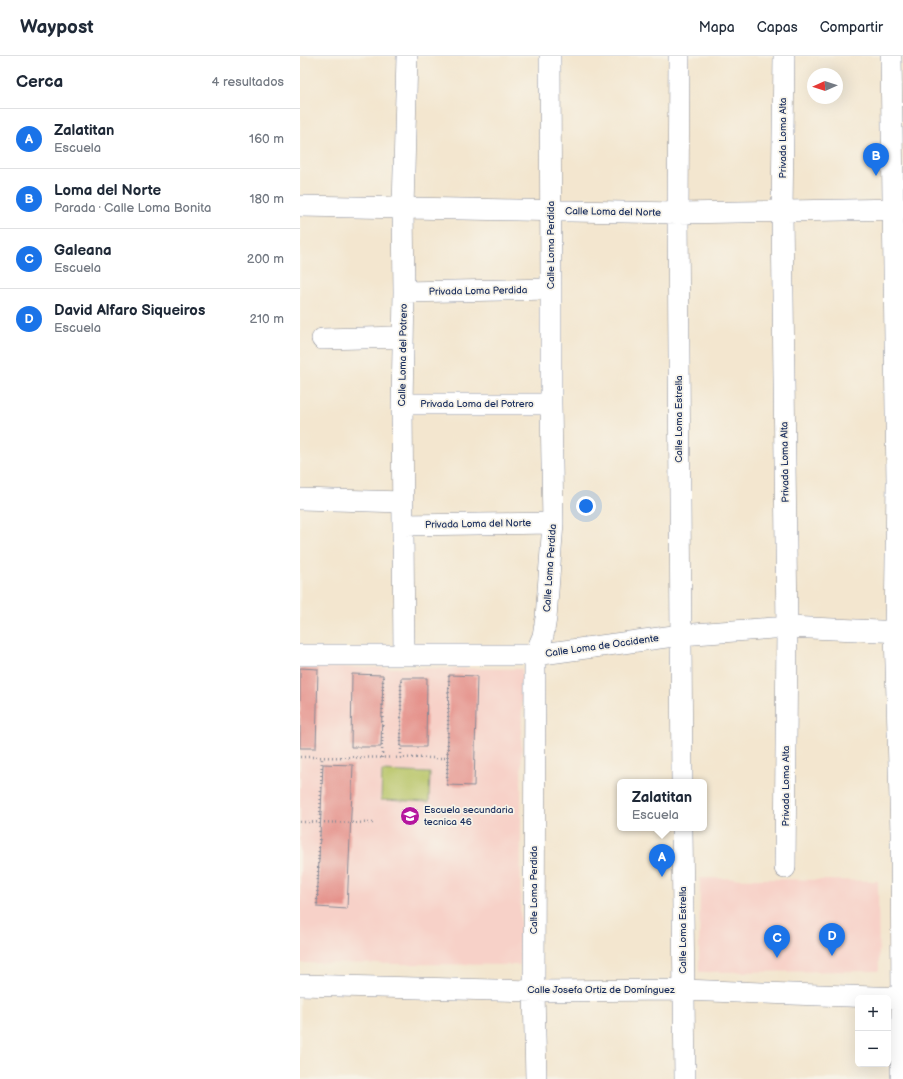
<!DOCTYPE html>
<html lang="es">
<head>
<meta charset="utf-8">
<style>
  body { margin:0; font-family:"Balsamiq Sans",sans-serif; background:#f2f2f3; color:#1f2937 }
  .controls { position:absolute; right:12px; bottom:12px; display:grid; overflow:hidden; border-radius:6px; box-shadow:0 4px 16px #0002 }
  .controls button { width:36px; height:36px; display:grid; place-items:center; padding:0; border:0; border-bottom:1px solid #e0e1e3; background:#fff; color:#1f2937; font:20px sans-serif }
  .compass { position:absolute; left:507px; top:12px; width:36px; height:36px; border-radius:50%; background:#fff; box-shadow:0 4px 16px #0002; rotate:267deg }
  .you { position:absolute; left:286px; top:450px; width:14px; height:14px; margin:-10px; border:3px solid #fff; border-radius:50%; background:#1a73e8; box-shadow:0 0 0 6px #1a73e833 }
  .badge { display:grid; place-items:center; width:26px; height:26px; border-radius:50%; background:#1a73e8; color:#fff; font-size:13px; font-weight:700 }
  .pin { position:absolute; translate:-50% -33px; filter:drop-shadow(0 1px 2px #0008) }
  .pin::after { content:''; position:absolute; top:21px; width:14px; height:12px; background:inherit; clip-path:polygon(0 0,100% 0,50% 100%) }
  .popup { position:absolute; left:317px; top:723px; width:90px; height:52px; box-sizing:border-box; display:grid; place-content:center; border-radius:6px; background:#fff; filter:drop-shadow(0 1px 3px #0005); font-size:13px; white-space:nowrap; color:#747a83 }
  .popup b { font-size:15px; color:#1f2937 }
  .popup::after { content:''; position:absolute; left:50%; top:100%; margin-left:-8px; border:8px solid transparent; border-top-color:#fff }
  .list { margin:0; padding:0; list-style:none }
  h2 { display:flex; justify-content:space-between; align-items:center; height:52px; margin:0; padding:0 16px; font-size:17px }
  h2 small { font-size:13px; font-weight:400; color:#747a83 }
  .list li { display:grid; grid-template-columns:26px 1fr auto; gap:12px; align-items:center; box-sizing:border-box; height:60px; padding:0 16px; border-top:1px solid #e0e1e3 }
  .list b { display:block; font-size:15px; white-space:nowrap }
  .list p { margin:0; font-size:13px; white-space:nowrap; color:#747a83 }
  .list em { font-size:13px; font-style:normal; color:#747a83 }
  .map { position:relative; flex:none; width:603px; height:1023px; overflow:hidden }
  header { display:flex; align-items:center; gap:24px; box-sizing:border-box; height:56px; padding:0 20px; background:#fff; border-bottom:1px solid #e0e1e3 }
  header strong { font-size:19px }
  nav { display:flex; gap:22px; margin-inline-start:auto; font-size:14px }
  main { display:flex }
  aside { flex:1; background:#fff }
  .map>svg:first-child { display:block }
  .built { fill:#f7d1c8 }
  .green { fill:#b7c466; stroke:#697a62 }
  .building { fill:#e5938c }
  .lines { fill:none; stroke-linecap:round; stroke-linejoin:round }
  .minor-casing { stroke:#878a96; stroke-width:22 }
  .path { stroke:#878a96; stroke-width:2.5; stroke-dasharray:1 3; stroke-linecap:butt }
  .minor { stroke:#fff; stroke-width:21 }
  .labels { text-anchor:middle; dominant-baseline:central; stroke-width:3.5; stroke-linejoin:round; paint-order:stroke }
  .street-label { font-size:10px; fill:#1b2f5e; stroke:#f7f3e8 }
  .poi-label { font-size:10px; fill:#1b2f5e; stroke:#f7f3e8; text-anchor:start }
</style>
</head>
<body>
<header>
<strong>Waypost</strong>
<nav><a>Mapa</a><a>Capas</a><a>Compartir</a></nav>
</header>
<main>
<aside>
<h2>Cerca<small>4 resultados</small></h2>
<ul class="list">
<li><span class="badge">A</span><div><b>Zalatitan</b><p>Escuela</p></div><em>160 m</em></li>
<li><span class="badge">B</span><div><b>Loma del Norte</b><p>Parada · Calle Loma Bonita</p></div><em>180 m</em></li>
<li><span class="badge">C</span><div><b>Galeana</b><p>Escuela</p></div><em>200 m</em></li>
<li><span class="badge">D</span><div><b>David Alfaro Siqueiros</b><p>Escuela</p></div><em>210 m</em></li>
</ul>
</aside>
<div class="map">
<svg width="603" height="1023" viewBox="0 0 603 1023">
  <rect width="100%" height="100%" fill="#f7f3e8"/>
  <filter id="ink" filterUnits="userSpaceOnUse"><feTurbulence type="fractalNoise" baseFrequency=".025" numOctaves="2"/><feDisplacementMap in="SourceGraphic" scale="8" xChannelSelector="R" yChannelSelector="G"/><feConvolveMatrix kernelMatrix="1 2 1 2 8 2 1 2 1" color-interpolation-filters="sRGB"/></filter>
  <filter id="wash" filterUnits="userSpaceOnUse"><feTurbulence type="fractalNoise" baseFrequency=".012" numOctaves="4" result="noise"/><feDisplacementMap in="SourceGraphic" scale="16" xChannelSelector="R" yChannelSelector="G"/><feGaussianBlur stdDeviation="0.9" result="paint"/><feColorMatrix in="noise" values="0 0 0 0 0 0 0 0 0 0 0 0 0 0 0 0 0 1.4 0 .05"/><feComposite in="paint" operator="in"/></filter>
  <g filter="url(#wash)">
    <rect width="100%" height="100%" fill="#f3e6cf"/>
    <path class="built" d="M0,611L222,613L220,909L0,907Z
      M400,822L578,825L579,915L399,916Z"/>
    <path class="green" d="M82,715L130,717L129,746L81,744Z"/>
    <g id="blocks">
      <path class="building" d="M0,612L18,613L16,692H0Z
        M52,618L83,619L81,691H51Z
        M149,619L177,620L174,730L147,729Z
        M101,622H127L126,691H101Z
        M23,708L53,709L47,853L17,851Z"/>
    </g>
  </g>
  <g filter="url(#ink)">
    <use href="#blocks" fill-opacity="0" stroke="#878a96" stroke-width="1"/>
    <g class="lines">
      <defs>
        <path id="minor" d="M379,0L378,157L382,726
          M484,0L482,156L487,571L485,812
          M591,0L597,426L595,576L601,777L602,942L601,1023
          M0,150L378,157L603,153
          M104,236L251,233
          M22,283L103,281
          M102,348H251
          M0,443L103,446
          M103,469L253,467
          M0,599H235L381,579L487,571L603,576
          M104,599L102,348L104,236L103,152L107,0
          M382,772L385,1023
          M0,929L234,935L383,934L602,942
          M236,1023L234,935L235,599L243,580L246,562L253,467L251,348V233L250,0"/>
      </defs>
      <use href="#minor" class="minor-casing"/>
      <path class="path" d="M0,701L147,702
        M82,702L83,619
        M101,702V622
        M147,729L149,619
        M0,766L75,767
        M17,848L22,702"/>
      <use href="#minor" class="minor"/>
    </g>
  </g>
  <defs>
    <symbol id="school-disc" viewBox="-11 -11 22 22"><circle r="9.5" fill="#b5179e" stroke="#f7f3e8"/><path d="M0-5L7-2L0 1L-7-2ZM-4 1L0 2.5L4 1V4Q0 6-4 4Z" fill="#fff"/></symbol>
  </defs>
  <g fill-rule="evenodd">
    <use href="#school-disc" x="99" y="749" width="22" height="22"/>
  </g>
  <g class="labels">
    <g class="street-label">
      <text transform="translate(483 82) rotate(-90)">Privada Loma Alta</text>
      <text transform="translate(313 156) rotate(1)">Calle Loma del Norte</text>
      <text transform="translate(251 189) rotate(-90)">Calle Loma Perdida</text>
      <text transform="translate(178 235) rotate(-1)">Privada Loma Perdida</text>
      <text transform="translate(103 299) rotate(-89)">Calle Loma del Potrero</text>
      <text x="177" y="348">Privada Loma del Potrero</text>
      <text transform="translate(379 363) rotate(-90)">Calle Loma Estrella</text>
      <text transform="translate(485 406) rotate(-91)">Privada Loma Alta</text>
      <text transform="translate(178 468) rotate(-1)">Privada Loma del Norte</text>
      <text transform="translate(250 512) rotate(-86)">Calle Loma Perdida</text>
      <text transform="translate(302 590) rotate(-8)">Calle Loma de Occidente</text>
      <text transform="translate(486 730) rotate(-90)">Privada Loma Alta</text>
      <text transform="translate(234 834) rotate(-90)">Calle Loma Perdida</text>
      <text transform="translate(383 874) rotate(-90)">Calle Loma Estrella</text>
      <text x="301" y="934">Calle Josefa Ortiz de Domínguez</text>
    </g>
    <g class="poi-label">
      <text x="124" y="754">Escuela secundaria<tspan x="124" dy="12">tecnica 46</tspan></text>
    </g>
  </g>
</svg>
<div class="controls">
<button>+</button>
<button>−</button>
</div>
<svg class="compass" viewBox="-18 -18 36 36"><path d="M0-13l5 13h-10z" fill="#e53935"/><path d="M0 13l5-13h-10z" fill="#747a83"/></svg>
<div class="you"></div>
<div class="pin badge" style="left:362px;top:821px">A</div>
<div class="popup"><b>Zalatitan</b>Escuela</div>
<div class="pin badge" style="left:576px;top:120px">B</div>
<div class="pin badge" style="left:477px;top:902px">C</div>
<div class="pin badge" style="left:532px;top:900px">D</div>
</div>
</main>
</body>
</html>
